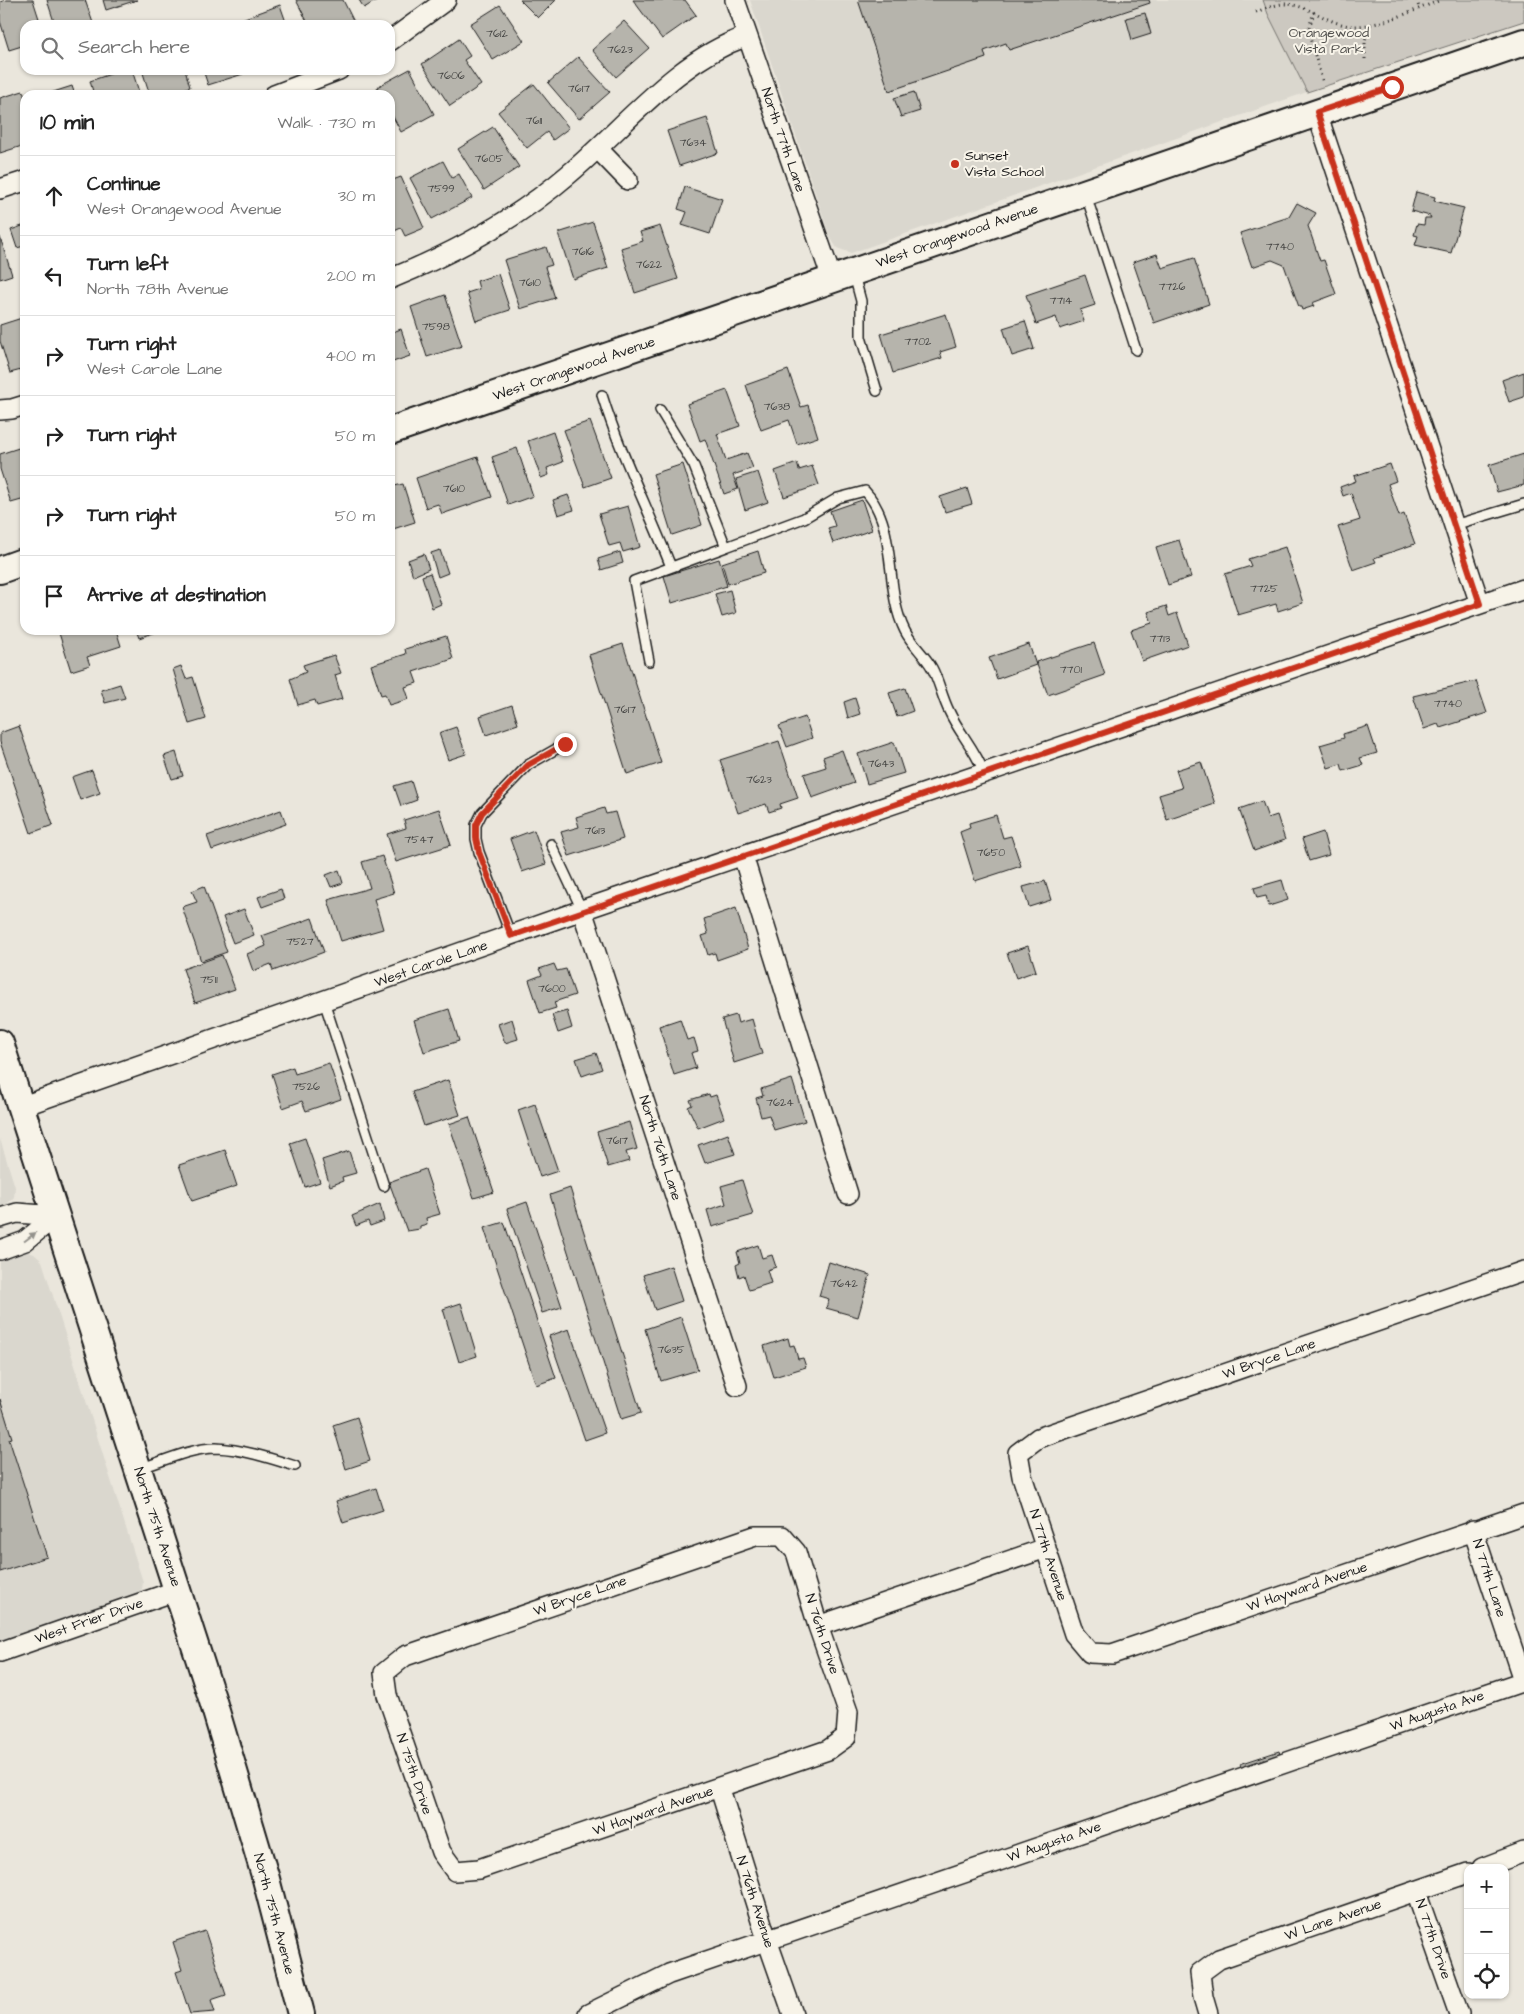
<!DOCTYPE html>
<html lang="en">
<head>
<meta charset="utf-8">
<style>
  body { margin:0; font-family:"Architects Daughter",sans-serif; background:#f2f2f2; color:#222 }
  .controls { position:absolute; right:15px; bottom:15px; display:grid; overflow:hidden; border-radius:10px; box-shadow:0 1px 4px #0004 }
  .controls button { width:45px; height:45px; display:grid; place-items:center; padding:0; border:0; border-bottom:1px solid #e0e0e0; background:#fff; color:#222; font:25px sans-serif }
  .stop { position:absolute; width:15px; height:15px; margin:-11px; border:4px solid #c8321e; border-radius:50%; background:#fff }
  .stop.end { background:#c8321e; border-color:#fff; box-shadow:0 1px 5px #0008 }
  .list { margin:0; padding:0; list-style:none }
  h2 { display:flex; justify-content:space-between; align-items:center; height:65px; margin:0; padding:0 20px; font-size:21px }
  h2 small { font-size:16px; font-weight:400; color:#767676 }
  .list li { display:grid; grid-template-columns:32px 1fr auto; gap:15px; align-items:center; box-sizing:border-box; height:80px; padding:0 20px; border-top:1px solid #e0e0e0 }
  .list b { display:block; font-size:19px; white-space:nowrap }
  .list p { margin:0; font-size:16px; white-space:nowrap; color:#767676 }
  .list em { font-size:16px; font-style:normal; color:#767676 }
  .icon { flex:none; width:28px; height:28px; fill:none; stroke:currentColor; stroke-width:2; stroke-linecap:round; stroke-linejoin:round }
  .map { position:relative; flex:none; width:1524px; height:2014px; overflow:hidden }
  .search { position:absolute; background:#fff; box-shadow:0 1px 4px #0004; left:20px; top:20px; width:375px; height:55px; display:flex; align-items:center; gap:12px; box-sizing:border-box; padding:0 18px; border-radius:15px; color:#767676; font-size:19px }
  .panel { position:absolute; background:#fff; box-shadow:0 1px 4px #0004; left:20px; top:90px; width:375px; height:545px; border-radius:15px }
  .map>svg:first-child { display:block }
  .built { fill:#dad7ce }
  .green { fill:#ccc8c0; stroke:#74726e }
  .building { fill:#b6b4ac; stroke:#1c1c1c }
  .lines { fill:none; stroke-linecap:round; stroke-linejoin:round }
  .lane-casing { stroke:#1c1c1c; stroke-width:12 }
  .street-casing { stroke:#1c1c1c; stroke-width:22 }
  .secondary-casing { stroke:#1c1c1c; stroke-width:30 }
  .path { stroke:#1c1c1c; stroke-width:3; stroke-dasharray:1 4; stroke-linecap:butt }
  .lane { stroke:#f7f3e8; stroke-width:9 }
  .street { stroke:#f7f3e8; stroke-width:19 }
  .secondary { stroke:#f7f3e8; stroke-width:26 }
  .oneway { fill:#94928c }
  .route { stroke:#c8321e; stroke-width:6 }
  .poi-dot { fill:#c8321e; stroke:#f7f3e8; stroke-width:2 }
  .labels { text-anchor:middle; dominant-baseline:central; stroke-width:4; stroke-linejoin:round; paint-order:stroke }
  .number-label { font-size:11px; fill:#424240 }
  .park-label { font-size:14px; fill:#51504d; stroke:#f7f3e8 }
  .street-label { font-size:14px; fill:#1c1c1c; stroke:#f7f3e8 }
  .poi-label { font-size:14px; fill:#1c1c1c; stroke:#f7f3e8; text-anchor:start }
</style>
</head>
<body>
<div class="map">
<svg width="1524" height="2014" viewBox="0 0 1524 2014">
  <rect width="100%" height="100%" fill="#eae6dc"/>
  <filter id="ink" filterUnits="userSpaceOnUse"><feTurbulence type="fractalNoise" baseFrequency=".02" numOctaves="2"/><feDisplacementMap in="SourceGraphic" scale="10" xChannelSelector="R" yChannelSelector="G"/><feConvolveMatrix kernelMatrix="1 2 1 2 8 2 1 2 1" color-interpolation-filters="sRGB"/></filter>
  <g filter="url(#ink)">
    <path class="built" d="M750,0H1263L1268,14L1307,92L851,253L837,248L830,237Z
      M0,1139L15,1187L14,1197L7,1204L0,1207Z
      M25,1251L34,1254L42,1261L143,1582L142,1589L136,1595L0,1644V1259Z"/>
    <path class="green" d="M1263,0H1524V21L1307,92L1268,14Z"/>
    <path class="building" d="M6,0H33L41,25H25V45L9,50L0,21V2Z
      M47,0H85L93,23L55,25Z
      M103,0H137L106,10Z
      M296,0H343L355,24L309,25Z
      M359,0H377L364,8Z
      M520,0H556L538,18Z
      M633,0H685L696,15L662,39Z
      M858,0H1149L1150,3L1009,50L1006,43L984,51L986,58L889,91Z
      M280,5L287,25H244L242,19Z
      M500,5L524,41L493,60L470,24Z
      M1145,13L1151,34L1132,40L1126,18Z
      M624,21L649,48L616,77L592,50Z
      M459,39L470,56L464,60L481,85L450,106L422,64Z
      M578,57L610,92L579,119L548,83Z
      M410,69L434,114L401,132L390,111V95H381L377,87Z
      M122,70H132L140,95H94L90,81Z
      M142,70H185L190,87L165,95H150Z
      M203,70H242L243,74L208,85Z
      M534,84L569,128L553,140L547,132L527,148L498,112Z
      M72,86L75,95H44Z
      M23,91L25,98V145L0,153V98Z
      M914,92L920,111L901,117L894,98Z
      M707,118L718,153L679,166L667,131Z
      M493,127L519,167L484,190L458,149Z
      M443,161L452,178L459,174L472,198L432,219L410,178Z
      M401,177L424,228L405,236L401,228L390,233V181Z
      M685,187L722,199L710,234L682,225L687,212L678,209Z
      M1416,192L1435,197L1434,201L1464,208L1451,253L1415,245L1418,236L1414,235L1417,224L1424,225L1425,218H1431L1430,216L1411,211Z
      M1297,203L1316,213L1308,226L1320,261L1324,260L1336,294L1312,303L1314,306L1302,310L1301,307H1299L1284,265L1272,260L1252,267L1240,233L1289,217Z
      M593,222L608,268L573,279L558,233Z
      M25,225V248L24,246L17,248L11,230Z
      M660,226L678,279L635,293L621,248L643,241L640,232Z
      M0,237L12,275L0,279Z
      M546,247L552,265L545,267L555,298L520,309L504,260Z
      M1157,254L1162,268L1194,258L1209,304L1154,323L1133,262Z
      M498,274L510,310L476,321L467,293L479,289L477,281Z
      M1085,275L1095,305L1080,310L1084,321L1060,329L1056,317L1036,324L1026,295Z
      M445,295L462,346L427,357L411,307Z
      M946,314L956,347L940,352L942,358L893,373L881,334Z
      M25,317V369L10,373L0,341V325Z
      M1025,321L1034,349L1012,356L1003,328Z
      M401,329L410,356L390,363V333Z
      M788,370L801,407L808,405L818,437L797,444L789,420L761,430L746,385Z
      M1524,372V397L1509,402L1502,380Z
      M727,390L740,426L717,434L726,460L747,453L753,468L733,475L738,489L724,494L705,439L700,441L687,404Z
      M590,421L611,478L585,487L564,430Z
      M553,432L563,462L547,468L549,475L541,478L528,441Z
      M25,446V499L11,503L0,469V454Z
      M517,448L533,496L508,505L492,457Z
      M1524,454V485L1497,492L1489,465Z
      M478,457L492,497L442,514L438,504L426,508L416,478Z
      M797,463L799,470L812,466L819,485L784,497L775,471Z
      M683,464L702,525L672,535L653,474Z
      M1390,464L1396,481L1388,484L1399,516L1404,514L1415,544L1374,558L1376,562L1353,570L1338,527L1360,520L1351,493L1343,496L1340,487L1356,481L1354,476Z
      M758,472L768,502L745,510L736,479Z
      M403,484L415,522L390,530V487Z
      M967,488L972,504L945,512L940,497Z
      M568,495L574,510L558,515L553,500Z
      M862,500L872,530L833,543L828,528L835,526L830,511Z
      M628,506L640,547L623,552L620,543L609,546L599,514Z
      M1179,540L1191,577L1168,585L1156,547Z
      M1285,547L1303,603L1278,611L1276,604L1238,615L1225,574L1251,566L1248,559Z
      M440,550L448,573L438,577L431,553Z
      M758,551L764,573L728,584L722,563Z
      M620,552L623,563L601,570L598,559Z
      M424,554L429,569L413,576L408,560Z
      M719,559L727,586L672,603L664,576Z
      M430,573L441,604L432,608L422,576Z
      M730,590L736,613L722,617L715,594Z
      M1166,606L1169,616L1177,613L1188,645L1142,661L1131,630L1152,623L1148,612Z
      M58,630H116L121,646L87,657L90,665L71,671Z
      M136,630H162L139,638Z
      M446,636L453,659L413,672L417,683L405,687L409,699L389,705L385,694L381,695L371,665L406,654L405,649Z
      M1094,643L1105,675L1048,695L1036,662Z
      M623,644L661,763L627,774L589,655Z
      M1029,644L1036,665L997,679L989,658Z
      M334,655L341,673L335,675L342,699L317,706L315,700L298,705L290,679L306,672L303,665Z
      M181,666L186,679L193,677L206,719L189,724L173,669Z
      M1476,681L1487,713L1440,728L1438,724L1424,729L1413,696Z
      M120,684L125,698L105,703L101,690Z
      M905,688L913,711L897,717L889,693Z
      M855,698L860,714L848,718L844,702Z
      M512,705L518,724L486,735L480,716Z
      M805,717L812,738L787,747L779,726Z
      M19,726L53,825L31,833L0,742V733Z
      M1368,726L1377,753L1360,758L1363,765L1343,771L1341,764L1328,768L1320,745L1344,738L1343,734Z
      M456,727L466,754L448,760L439,733Z
      M779,741L798,798L780,804L781,808L769,812L766,804L738,813L720,760Z
      M894,742L904,773L867,784L858,754Z
      M842,750L854,783L812,798L804,774L826,767L823,757Z
      M176,752L183,776L172,779L164,756Z
      M1201,762L1215,804L1167,820L1159,795L1182,788L1176,770Z
      M92,770L100,793L80,800L72,777Z
      M411,781L417,800L401,806L394,786Z
      M1262,801L1268,818L1277,815L1285,840L1254,851L1239,809Z
      M604,808L606,814L615,812L623,839L569,856L561,832L579,827L576,817Z
      M439,809L451,845L396,862L387,834L406,828L404,820Z
      M281,810L286,824L212,850L207,836Z
      M996,815L1003,838L1011,836L1021,866L975,881L960,832L970,828L969,823Z
      M534,830L546,864L522,872L510,839Z
      M1323,832L1329,855L1309,861L1302,839Z
      M382,856L394,893L374,899L383,929L341,941L328,900L370,888L362,862Z
      M339,870L343,883L331,887L326,875Z
      M1282,880L1288,900L1269,906L1266,896L1257,898L1254,888Z
      M1045,881L1051,900L1029,907L1023,887Z
      M204,886L227,952L201,961L182,907L197,902L192,891Z
      M281,889L284,899L262,907L258,897Z
      M736,908L748,949L717,960L715,953L708,955L702,936L708,934L704,919Z
      M244,909L254,935L233,943L223,917Z
      M312,918L324,952L273,971L271,964L253,971L247,954L266,946L262,936Z
      M1028,946L1036,971L1016,978L1007,953Z
      M222,955L235,989L195,1003L183,969Z
      M554,964L557,971L566,969L575,995L554,1002L556,1008L540,1013L529,980L542,975L539,969Z
      M449,1009L459,1041L424,1052L414,1020Z
      M567,1011L572,1028L558,1033L552,1015Z
      M736,1015L738,1023L752,1019L762,1054L734,1063L722,1019Z
      M512,1019L518,1039L505,1043L498,1024Z
      M680,1019L687,1040L694,1038L698,1051L691,1053L696,1068L674,1075L659,1026Z
      M596,1053L602,1069L582,1076L576,1059Z
      M329,1063L341,1099L306,1111L302,1101L283,1108L272,1074L293,1067L295,1074Z
      M792,1079L805,1121L774,1130L769,1115L761,1117L756,1098L763,1096L761,1089Z
      M448,1080L460,1115L424,1126L412,1092Z
      M709,1094L710,1097L716,1095L724,1118L698,1128L688,1107L692,1105L690,1100Z
      M535,1104L558,1171L540,1177L518,1110Z
      M469,1117L494,1192L474,1198L449,1124Z
      M629,1122L637,1149L626,1152L629,1161L608,1167L597,1132Z
      M728,1134L735,1154L705,1163L698,1145Z
      M305,1138L320,1182L305,1187L290,1143Z
      M225,1150L237,1186L192,1201L179,1165Z
      M349,1151L356,1173L342,1177L343,1181L330,1186L322,1160Z
      M425,1169L440,1214L426,1218L427,1224L420,1226V1229L407,1231L389,1182Z
      M742,1180L753,1215L712,1227L707,1210L726,1204L721,1186Z
      M570,1188L641,1413L621,1419L550,1195Z
      M527,1202L562,1307L542,1313L507,1209Z
      M380,1204L384,1221L370,1226L368,1221L356,1226L352,1216Z
      M504,1222L556,1378L536,1385L484,1228Z
      M758,1245L762,1258L772,1255L776,1267L767,1270L771,1283L749,1290L744,1275L739,1277L736,1265L740,1263L737,1252Z
      M829,1262L870,1275L858,1317L826,1308L829,1299L819,1296Z
      M671,1266L682,1301L655,1310L643,1275Z
      M461,1303L477,1356L459,1362L443,1309Z
      M681,1317L698,1370L661,1381L645,1329Z
      M569,1329L605,1433L585,1440L549,1336Z
      M788,1338L790,1346L794,1345L798,1359L803,1358L806,1367L774,1377L764,1346Z
      M0,1399L12,1438L9,1439L47,1557L0,1572Z
      M357,1417L370,1461L346,1469L333,1425Z
      M376,1488L383,1510L343,1523L336,1501Z
      M1279,1751L1283,1763L1243,1776L1240,1764Z
      M205,1931L226,1995L211,2000L215,2012L190,2014L176,1972L182,1970L173,1942Z"/>
    <g class="lines">
      <defs>
        <path id="lane" d="M1086,195L1136,350
          M854,275L861,301V337L877,391
          M602,395C621,456 648,508 671,567
          M660,410L694,466L726,547L804,518L838,498L865,491C899,527 883,588 905,631C912,645 925,655 932,668C939,681 942,697 949,711C959,733 976,750 984,773
          M1454,525L1524,504
          M649,661L634,581L726,547
          M551,844L582,910
          M511,936L479,852L476,839V825L482,813L528,765L565,744
          M324,1001L384,1186
          M141,1468C164,1461 191,1448 216,1448C242,1449 270,1458 295,1466"/>
        <path id="street" d="M735,0L832,279
          M390,41L446,0
          M274,95L339,70
          M1317,113L1480,604
          M598,149L628,180
          M0,189L25,181
          M390,279C454,253 517,219 569,174C627,125 675,61 747,36
          M0,410L12,409L25,405
          M743,856L848,1194
          M582,910L737,1386
          M20,1107L582,910L1524,589
          M0,1218L17,1213L56,1216
          M0,1250L25,1241L56,1216
          M1524,1271L1038,1438L1018,1453L1022,1476L1074,1634L1090,1653L1112,1654L1524,1514
          M1473,1530L1524,1683
          M755,1536H782L796,1552L818,1626L848,1712L846,1737L828,1750L479,1869L455,1871L441,1852L387,1695L384,1673L405,1656Z
          M818,1626L1046,1548
          M0,1652L178,1590
          M720,1789L767,1940L793,2014
          M1482,1868L1524,1852
          M1416,1892L1459,2014
          M588,2014L669,1974L1524,1681
          M1208,2014L1203,1997L1200,1973L1219,1959L1468,1873"/>
        <path id="secondary" d="M390,431L1524,42
          M0,570L25,561
          M0,1043L212,1698L266,1879L301,2014"/>
      </defs>
      <use href="#lane" class="lane-casing"/>
      <use href="#street" class="street-casing"/>
      <use href="#secondary" class="secondary-casing"/>
      <path class="path" d="M1417,0L1419,8
        M1256,12C1264,9 1274,5 1282,4C1309,3 1330,27 1356,26C1382,26 1417,9 1441,0
        M1314,12L1308,31L1323,83
        M1365,59V40L1370,25"/>
      <use href="#lane" class="lane"/>
      <use href="#street" class="street"/>
      <use href="#secondary" class="secondary"/>
    </g>
    <defs><path id="oneway-solid" d="M-6-.8H1V-3.2L6.5 0L1 3.2V.8H-6Z" transform="scale(1.25)"/></defs>
    <use class="oneway" href="#oneway-solid" transform="translate(30 1237) rotate(-37)"/>
  </g>
  <g class="lines" filter="url(#ink)">
    <path class="route" d="M565,744L528,765L482,813L476,825V838L479,852L511,936L1480,604L1317,112L1392,87"/>
  </g>
  <circle class="poi-dot" cx="955" cy="164" r="5"/>
  <g class="labels">
    <g class="number-label">
      <text x="497" y="33">7612</text>
      <text x="620" y="49">7623</text>
      <text x="451" y="75">7606</text>
      <text x="579" y="88">7617</text>
      <text x="534" y="120">7611</text>
      <text x="693" y="142">7634</text>
      <text x="489" y="158">7605</text>
      <text x="441" y="188">7599</text>
      <text x="1280" y="246">7740</text>
      <text x="583" y="251">7616</text>
      <text x="649" y="264">7622</text>
      <text x="530" y="282">7610</text>
      <text x="1172" y="286">7726</text>
      <text x="1061" y="300">7714</text>
      <text x="436" y="326">7598</text>
      <text x="918" y="341">7702</text>
      <text x="777" y="406">7638</text>
      <text x="454" y="488">7610</text>
      <text x="1264" y="588">7725</text>
      <text x="1160" y="638">7713</text>
      <text x="1071" y="669">7701</text>
      <text x="1448" y="703">7740</text>
      <text x="625" y="709">7617</text>
      <text x="881" y="763">7643</text>
      <text x="759" y="779">7623</text>
      <text x="595" y="830">7613</text>
      <text x="419" y="839">7547</text>
      <text x="991" y="852">7650</text>
      <text x="300" y="941">7527</text>
      <text x="209" y="979">7511</text>
      <text x="552" y="988">7600</text>
      <text x="306" y="1086">7526</text>
      <text x="780" y="1102">7624</text>
      <text x="617" y="1140">7617</text>
      <text x="844" y="1283">7642</text>
      <text x="671" y="1349">7635</text>
    </g>
    <g class="park-label">
      <text x="1329" y="33">Orangewood<tspan x="1329" dy="16">Vista Park</tspan></text>
    </g>
    <g class="street-label">
      <text transform="translate(783 140) rotate(71)">North 77th Lane</text>
      <text transform="translate(957 236) rotate(-19)">West Orangewood Avenue</text>
      <text transform="translate(574 369) rotate(-19)">West Orangewood Avenue</text>
      <text transform="translate(431 964) rotate(-19)">West Carole Lane</text>
      <text transform="translate(660 1148) rotate(72)">North 76th Lane</text>
      <text transform="translate(1269 1359) rotate(-19)">W Bryce Lane</text>
      <text transform="translate(157 1527) rotate(72)">North 75th Avenue</text>
      <text transform="translate(1048 1555) rotate(72)">N 77th Avenue</text>
      <text transform="translate(1489 1578) rotate(72)">N 77th Lane</text>
      <text transform="translate(1307 1587) rotate(-19)">W Hayward Avenue</text>
      <text transform="translate(580 1596) rotate(-19)">W Bryce Lane</text>
      <text transform="translate(89 1621) rotate(-19)">West Frier Drive</text>
      <text transform="translate(822 1634) rotate(72)">N 76th Drive</text>
      <text transform="translate(1437 1711) rotate(-19)">W Augusta Ave</text>
      <text transform="translate(414 1774) rotate(71)">N 75th Drive</text>
      <text transform="translate(653 1811) rotate(-19)">W Hayward Avenue</text>
      <text transform="translate(1054 1842) rotate(-19)">W Augusta Ave</text>
      <text transform="translate(755 1902) rotate(72)">N 76th Avenue</text>
      <text transform="translate(274 1914) rotate(75)">North 75th Avenue</text>
      <text transform="translate(1333 1920) rotate(-19)">W Lane Avenue</text>
      <text transform="translate(1433 1939) rotate(71)">N 77th Drive</text>
    </g>
    <g class="poi-label">
      <text x="965" y="156">Sunset<tspan x="965" dy="16">Vista School</tspan></text>
    </g>
  </g>
</svg>
<div class="controls">
<button>+</button>
<button>−</button>
<button><svg class="icon" aria-label="locate" viewBox="0 0 24 24"><circle cx="12" cy="12" r="6"/><path d="M12 2v4M12 18v4M2 12h4M18 12h4"/></svg></button>
</div>
<div class="stop" style="left:1392px;top:87px"></div>
<div class="stop end" style="left:565px;top:744px"></div>
<div class="search"><svg class="icon" aria-label="search" viewBox="0 0 24 24"><circle cx="10" cy="10" r="6"/><path d="M15 15l6 6"/></svg>Search here</div>
<section class="panel">
<h2>10 min<small>Walk · 730 m</small></h2>
<ul class="list">
<li><svg class="icon" aria-label="ahead" viewBox="0 0 24 24"><path d="M12 20V5M6 11l6-6 6 6"/></svg><div><b>Continue</b><p>West Orangewood Avenue</p></div><em>30 m</em></li>
<li><svg class="icon" aria-label="left" viewBox="0 0 24 24"><path d="M17 20v-9H6M10 6l-5 5 5 5"/></svg><div><b>Turn left</b><p>North 78th Avenue</p></div><em>200 m</em></li>
<li><svg class="icon" aria-label="right" viewBox="0 0 24 24"><path d="M7 20v-9h11M14 6l5 5-5 5"/></svg><div><b>Turn right</b><p>West Carole Lane</p></div><em>400 m</em></li>
<li><svg class="icon" aria-label="right" viewBox="0 0 24 24"><path d="M7 20v-9h11M14 6l5 5-5 5"/></svg><div><b>Turn right</b></div><em>50 m</em></li>
<li><svg class="icon" aria-label="right" viewBox="0 0 24 24"><path d="M7 20v-9h11M14 6l5 5-5 5"/></svg><div><b>Turn right</b></div><em>50 m</em></li>
<li><svg class="icon" aria-label="arrive" viewBox="0 0 24 24"><path d="M6 21V4h12l-3 4 3 4H6"/></svg><div><b>Arrive at destination</b></div></li>
</ul>
</section>
</div>
</body>
</html>
